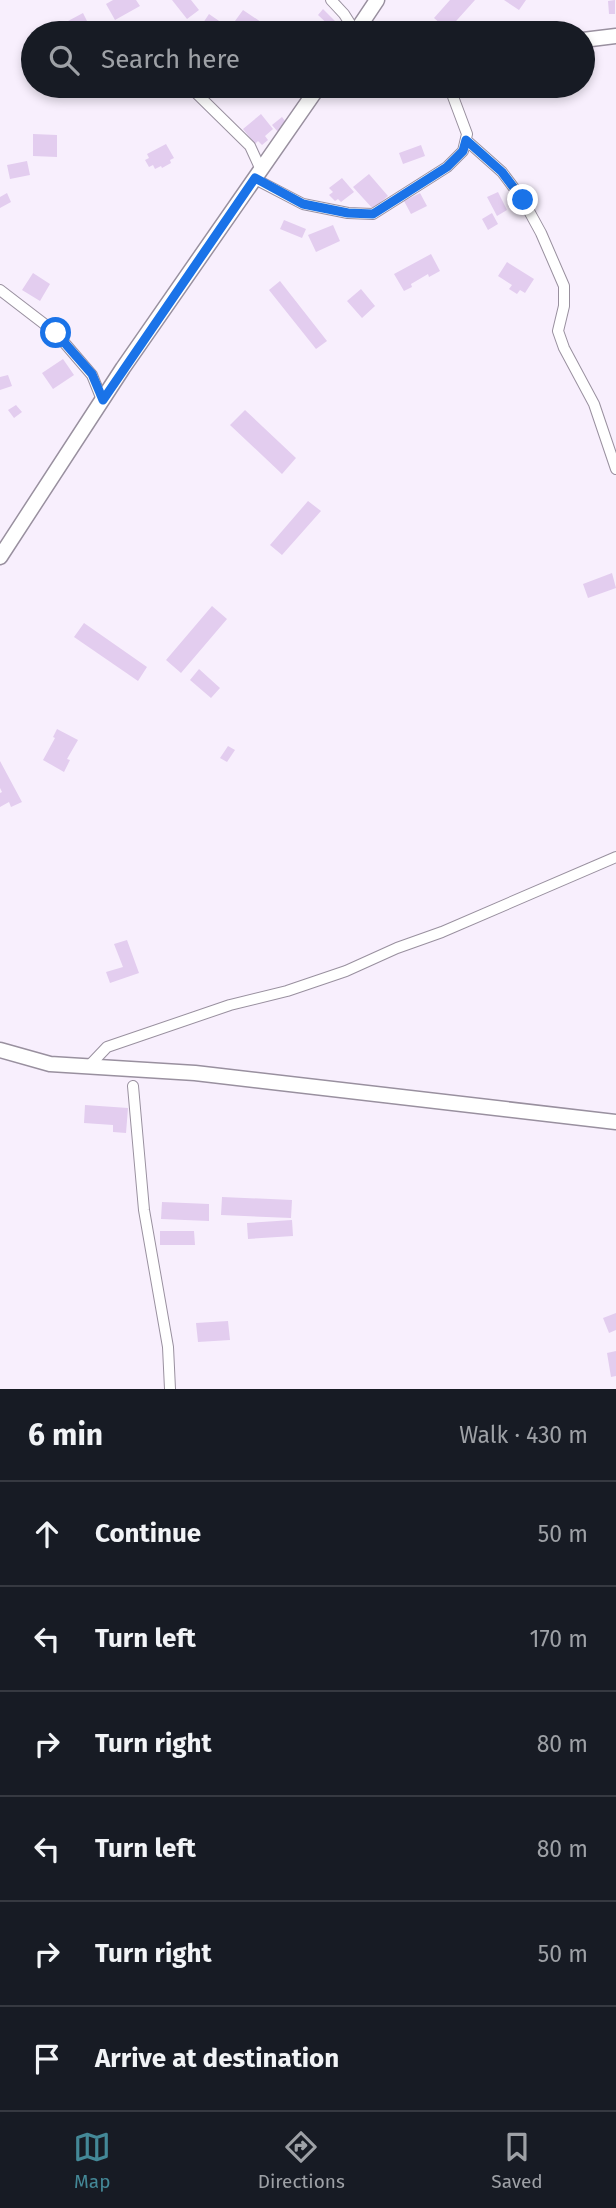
<!DOCTYPE html>
<html lang="en">
<head>
<meta charset="utf-8">
<style>
  body { margin:0; font-family:"Fira Sans",sans-serif; background:#242831; color:#f1f3f6 }
  .stop { position:absolute; width:21px; height:21px; margin:-16px; border:5px solid #1a73e8; border-radius:50%; background:#fff }
  .stop.end { background:#1a73e8; border-color:#fff; box-shadow:0 2px 7px #0008 }
  .list { margin:0; padding:0; list-style:none }
  h2 { display:flex; justify-content:space-between; align-items:center; height:91px; margin:0; padding:0 28px; font-size:30px }
  h2 small { font-size:23px; font-weight:400; color:#9ea1a6 }
  .list li { display:grid; grid-template-columns:46px 1fr auto; gap:21px; align-items:center; box-sizing:border-box; height:105px; padding:0 28px; border-top:2px solid #363941 }
  .list b { display:block; font-size:26px; white-space:nowrap }
  .list em { font-size:23px; font-style:normal; color:#9ea1a6 }
  .icon { flex:none; width:38px; height:38px; fill:none; stroke:currentColor; stroke-width:2; stroke-linecap:round; stroke-linejoin:round }
  .map { position:relative; flex:none; width:616px; height:1389px; overflow:hidden }
  .search { position:absolute; background:#171b24; box-shadow:0 4px 10px #0003; left:21px; right:21px; top:21px; height:77px; display:flex; align-items:center; gap:18px; box-sizing:border-box; padding:0 24px; border-radius:38px; color:#9ea1a6; font-size:26px }
  .sheet { height:721px; background:#171b24 }
  nav { display:flex; justify-content:space-around; align-items:center; box-sizing:border-box; height:98px; border-top:2px solid #363941; background:#171b24; font-size:19px; color:#9ea1a6 }
  nav a { display:grid; justify-items:center; gap:4px }
  nav .on { color:#448897 }
  .map>svg:first-child { display:block }
  .building { fill:#e3cdef }
  .lines { fill:none; stroke-linecap:round; stroke-linejoin:round }
  .street-casing { stroke:#99909f; stroke-width:12 }
  .secondary-casing { stroke:#99909f; stroke-width:17 }
  .street { stroke:#fff; stroke-width:10 }
  .secondary { stroke:#fff; stroke-width:14 }
  .route { stroke:#1a73e8; stroke-width:9 }
</style>
</head>
<body>
<div class="map">
<svg width="616" height="1389" viewBox="0 0 616 1389">
  <rect width="100%" height="100%" fill="#f8effd"/>
  <path class="building" d="M113,0H136L140,6L115,20L106,4Z
    M172,0H191L199,10L187,19Z
    M450,0H475L448,30L434,18Z
    M504,0H526L519,10Z
    M615,0V14H609L608,1Z
    M323,9L338,24L333,29L318,15Z
    M243,10L261,22L253,33L235,21Z
    M83,13L93,33H68L65,27L70,24L68,21Z
    M209,14L222,23L215,33H199L197,32Z
    M261,114L273,129L265,136L268,140L262,145L258,141L255,144L243,129Z
    M282,117L288,125L278,132L272,125Z
    M33,134L57,135V157L33,156Z
    M166,144L174,158L170,160L171,163L162,168L161,166L155,169L153,165L149,167L145,160L149,158L147,154Z
    M421,145L425,156L403,164L399,153Z
    M27,161L30,175L10,179L7,165Z
    M369,174L388,196L373,209L353,187Z
    M342,178L354,192L341,202L338,199L335,201L329,195L333,192L329,188Z
    M498,192L507,210L497,216L487,197Z
    M7,193L11,202L0,208V197Z
    M420,193L427,206L411,214L404,201Z
    M492,213L498,224L488,230L482,219Z
    M284,220L306,229L302,238L280,229Z
    M333,225L340,241L316,252L308,235Z
    M431,254L440,271L429,277L428,274L411,284L412,287L404,291L394,274Z
    M507,262L534,279L525,293L520,290L517,294L509,289L512,285L498,276Z
    M33,273L50,284L40,301L22,290Z
    M280,281L327,341L316,349L269,290Z
    M361,289L375,306L362,318L347,301Z
    M63,359L74,375L53,389L42,373Z
    M8,375L12,386L0,390V377Z
    M16,405L22,412L14,418L8,410Z
    M245,410L296,458L282,474L230,425Z
    M308,501L321,511L282,555L270,545Z
    M612,573L616,588L588,598L583,584Z
    M212,606L227,619L181,673L166,660Z
    M84,623L147,667L138,681L74,637Z
    M199,669L220,688L211,698L190,680Z
    M57,729L78,740L67,759L70,760L64,772L43,760L55,738L53,737Z
    M228,746L235,750L227,762L220,758Z
    M0,761L22,802L11,807L9,802L0,807V793L2,792L0,788Z
    M127,940L139,973L110,983L106,972L123,967L114,944Z
    M85,1105L128,1108L126,1133L113,1132V1125L84,1123Z
    M222,1197L292,1200L291,1218L221,1215Z
    M162,1202L209,1204V1221L161,1219Z
    M292,1220L293,1236L248,1239L247,1223Z
    M160,1231H194L195,1245H160Z
    M616,1313V1330L609,1333L603,1318Z
    M228,1321L230,1340L198,1342L196,1323Z
    M616,1351V1376L611,1377L607,1353Z"/>
  <g class="lines">
    <defs>
      <path id="street" d="M331,0L344,14L356,33
        M194,91L250,146L261,170
        M466,140L502,172L523,200L541,233L564,286V306L558,331L564,348L594,404L616,469
        M255,179L303,204L348,213L373,214L447,167L463,151L467,134L449,86
        M0,290L56,333L92,375L102,400
        M88,1067L107,1047L230,1005L287,991L346,971L397,948L442,932L616,857
        M133,1086L144,1210L168,1347L170,1389"/>
      <path id="secondary" d="M355,33L377,0
        M583,40L616,36
        M0,557L123,368L319,86
        M0,1050L50,1064L195,1073L616,1122"/>
    </defs>
    <use href="#street" class="street-casing"/>
    <use href="#secondary" class="secondary-casing"/>
    <use href="#street" class="street"/>
    <use href="#secondary" class="secondary"/>
  </g>
  <g class="lines">
    <path class="route" d="M56,333L92,374L103,400L255,178L303,204L348,213L373,214L447,167L463,151L466,140L502,172L523,200"/>
  </g>
</svg>
<div class="stop" style="left:56px;top:333px"></div>
<div class="stop end" style="left:523px;top:200px"></div>
<div class="search"><svg class="icon" aria-label="search" viewBox="0 0 24 24"><circle cx="10" cy="10" r="6"/><path d="M15 15l6 6"/></svg>Search here</div>
</div>
<section class="sheet">
<h2>6 min<small>Walk · 430 m</small></h2>
<ul class="list">
<li><svg class="icon" aria-label="ahead" viewBox="0 0 24 24"><path d="M12 20V5M6 11l6-6 6 6"/></svg><div><b>Continue</b></div><em>50 m</em></li>
<li><svg class="icon" aria-label="left" viewBox="0 0 24 24"><path d="M17 20v-9H6M10 6l-5 5 5 5"/></svg><div><b>Turn left</b></div><em>170 m</em></li>
<li><svg class="icon" aria-label="right" viewBox="0 0 24 24"><path d="M7 20v-9h11M14 6l5 5-5 5"/></svg><div><b>Turn right</b></div><em>80 m</em></li>
<li><svg class="icon" aria-label="left" viewBox="0 0 24 24"><path d="M17 20v-9H6M10 6l-5 5 5 5"/></svg><div><b>Turn left</b></div><em>80 m</em></li>
<li><svg class="icon" aria-label="right" viewBox="0 0 24 24"><path d="M7 20v-9h11M14 6l5 5-5 5"/></svg><div><b>Turn right</b></div><em>50 m</em></li>
<li><svg class="icon" aria-label="arrive" viewBox="0 0 24 24"><path d="M6 21V4h12l-3 4 3 4H6"/></svg><div><b>Arrive at destination</b></div></li>
</ul>
</section>
<nav>
<a class="on"><svg class="icon" aria-label="map" viewBox="0 0 24 24"><path d="M3 6l6-2 6 2 6-2v14l-6 2-6-2-6 2zM9 4v14M15 6v14"/></svg>Map</a>
<a><svg class="icon" aria-label="directions" viewBox="0 0 24 24"><path d="M12 3l9 9-9 9-9-9zM9 14v-3h6M13 9l2 2-2 2"/></svg>Directions</a>
<a><svg class="icon" aria-label="saved" viewBox="0 0 24 24"><path d="M7 4h10v16l-5-4-5 4z"/></svg>Saved</a>
</nav>
</body>
</html>
